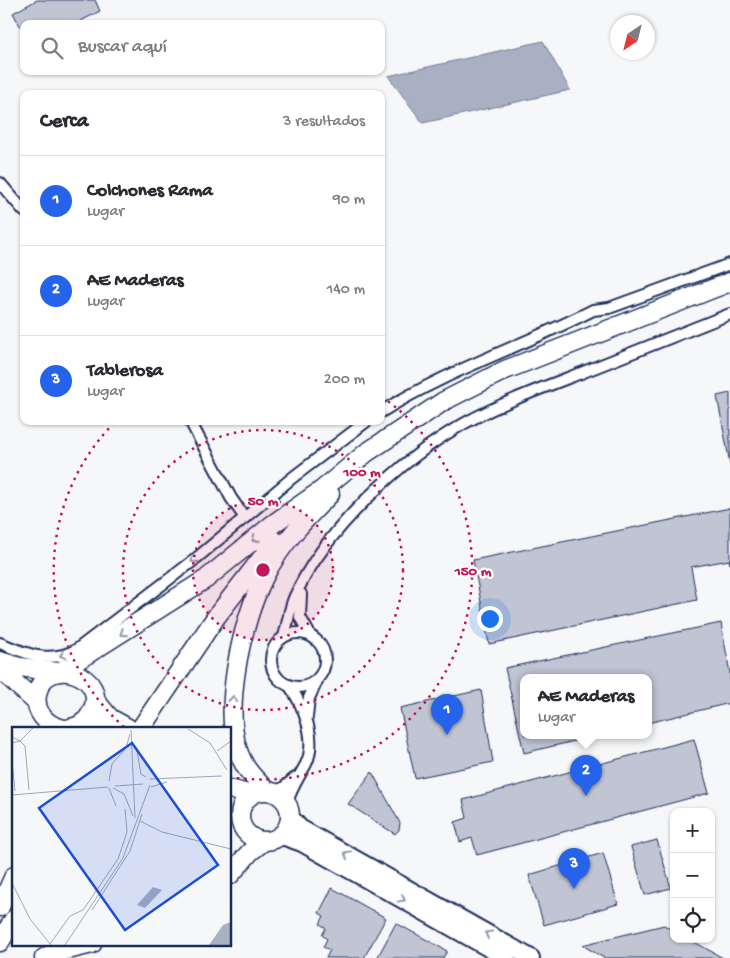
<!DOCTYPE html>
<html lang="es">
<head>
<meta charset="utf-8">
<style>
  body { margin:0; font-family:"Gochi Hand",sans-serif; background:#f2f2f3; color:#2b2b33 }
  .controls { position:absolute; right:15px; bottom:15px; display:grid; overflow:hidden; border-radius:10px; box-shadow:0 1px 4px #0004 }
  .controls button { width:45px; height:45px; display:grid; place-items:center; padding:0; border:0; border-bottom:1px solid #e1e1e2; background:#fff; color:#2b2b33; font:25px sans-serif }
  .compass { position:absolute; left:610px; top:15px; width:45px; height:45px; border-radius:50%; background:#fff; box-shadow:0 1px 4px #0004; rotate:215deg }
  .you { position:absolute; left:489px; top:618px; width:18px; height:18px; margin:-12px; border:4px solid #fff; border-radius:50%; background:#1a73e8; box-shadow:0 0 0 8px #1a73e833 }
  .badge { display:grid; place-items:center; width:32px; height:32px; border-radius:50%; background:#2563eb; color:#fff; font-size:16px; font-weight:700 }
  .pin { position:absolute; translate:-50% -41px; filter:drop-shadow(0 1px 2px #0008) }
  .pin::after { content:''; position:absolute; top:26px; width:18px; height:15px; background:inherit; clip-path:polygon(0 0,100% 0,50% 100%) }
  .popup { position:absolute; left:520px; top:674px; width:132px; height:65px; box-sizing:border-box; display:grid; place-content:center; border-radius:10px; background:#fff; filter:drop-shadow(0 1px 4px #0005); font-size:16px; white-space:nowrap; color:#7c7c81 }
  .popup b { font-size:19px; color:#2b2b33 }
  .popup::after { content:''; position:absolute; left:50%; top:100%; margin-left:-10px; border:10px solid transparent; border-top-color:#fff }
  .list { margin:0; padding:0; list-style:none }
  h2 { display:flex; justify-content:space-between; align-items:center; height:65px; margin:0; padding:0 20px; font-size:21px }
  h2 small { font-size:16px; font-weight:400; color:#7c7c81 }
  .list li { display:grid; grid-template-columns:32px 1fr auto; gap:15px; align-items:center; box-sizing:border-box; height:90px; padding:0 20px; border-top:1px solid #e1e1e2 }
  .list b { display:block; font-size:19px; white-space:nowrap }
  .list p { margin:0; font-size:16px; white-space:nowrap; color:#7c7c81 }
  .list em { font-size:16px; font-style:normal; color:#7c7c81 }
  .icon { flex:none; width:28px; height:28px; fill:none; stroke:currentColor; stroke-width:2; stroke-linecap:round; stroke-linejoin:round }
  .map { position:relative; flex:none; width:730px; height:958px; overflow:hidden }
  .search { position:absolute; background:#fff; box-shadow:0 1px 4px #0004; left:20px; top:20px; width:365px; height:55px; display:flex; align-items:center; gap:12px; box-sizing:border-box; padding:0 18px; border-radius:10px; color:#7c7c81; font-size:19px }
  .panel { position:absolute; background:#fff; box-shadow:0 1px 4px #0004; left:20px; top:90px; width:365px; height:335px; border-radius:10px }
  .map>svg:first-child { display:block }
  .water { fill:#a9b0c1; stroke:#707c99 }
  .building { fill:#c0c4d3; stroke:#1b2f5e }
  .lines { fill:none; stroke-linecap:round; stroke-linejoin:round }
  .minor-casing { stroke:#1b2f5e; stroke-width:14 }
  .primary-casing { stroke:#1b2f5e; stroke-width:20 }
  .trunk-casing { stroke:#1b2f5e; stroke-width:21 }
  .minor { stroke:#fff; stroke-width:10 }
  .primary { stroke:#fff; stroke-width:16 }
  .trunk { stroke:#fff; stroke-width:18 }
  .oneway { stroke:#8d97ae }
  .ring { fill:none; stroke:#c2185b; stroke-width:2.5; stroke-dasharray:2.5 5 }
  .inset-road { fill:none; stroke:#9ea7bb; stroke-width:1 }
  .view { fill:#1d4ed8; fill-opacity:0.15; stroke:#1d4ed8; stroke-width:2.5 }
  .inset-edge { fill:none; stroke:#1b2f5e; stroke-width:2.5 }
  .centre { fill:#c2185b; stroke:#fff; stroke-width:2.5 }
  .ring-label { font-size:15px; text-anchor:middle; font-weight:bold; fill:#c2185b; stroke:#fff; stroke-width:4.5; stroke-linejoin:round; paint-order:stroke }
</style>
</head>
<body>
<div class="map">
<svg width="730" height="958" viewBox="0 0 730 958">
  <rect width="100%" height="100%" fill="#f6f7f9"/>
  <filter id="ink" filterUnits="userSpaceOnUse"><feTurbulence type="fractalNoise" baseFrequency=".02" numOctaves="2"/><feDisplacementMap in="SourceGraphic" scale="10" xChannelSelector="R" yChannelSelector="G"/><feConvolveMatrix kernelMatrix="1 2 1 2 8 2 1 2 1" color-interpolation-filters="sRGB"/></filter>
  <g filter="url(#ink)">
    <path class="water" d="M543,41L570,90L423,123L388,76Z"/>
    <path class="building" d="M37,0H95L100,11L75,24H24V33L13,13Z
      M730,393V464L717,396Z
      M730,508V564L729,560L691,567L697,600L489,644L473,560Z
      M721,623L730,673V703L648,723V677H524V735H600L524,753L505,668Z
      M481,690L493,762L415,778L400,708Z
      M694,739L709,793L477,855L472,838L460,842L455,822L467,818L463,800Z
      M372,772L400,823L399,830L395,834L348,804Z
      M657,840L671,888L645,895L631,847Z
      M603,853L618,904L544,925L529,875Z
      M332,888L386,918L364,958H326L330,950L323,947L327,939L322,935L326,928L320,924L324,916L319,913Z
      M396,923L447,951L443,958H377Z
      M664,925L674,931V939H689L723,958H604L582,945Z"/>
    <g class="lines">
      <defs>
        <path id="minor" d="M0,183L24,211
          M381,412C448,370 523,346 593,310L609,308L730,264
          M190,421L231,498L245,518
          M301,594L300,617L310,635
          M271 660a27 27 0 1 1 54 0a27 27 0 1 1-54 0Z
          M284,636C288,624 289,608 295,596C324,531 402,458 465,423C503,402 545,387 586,371C634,352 682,333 730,314
          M0,643C26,654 50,664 76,650L193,561L292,478L367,421
          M307,717L309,698L317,681
          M273,792L283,788L295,778
          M287,803C291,788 299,777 306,764C318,739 303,705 289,685"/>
        <path id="primary" d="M291,818L300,828L531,958
          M282,836L302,843L506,958"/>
        <path id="trunk" d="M0,661L20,667L57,672
          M0,669L37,703
          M61,671L206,579L273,524L323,489L366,453L444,401L505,370L730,282
          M95,700L110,718L128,728
          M82,723L100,728
          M61,728C46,725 34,711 37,695C44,652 112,675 91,713C87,721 79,727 70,728
          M141,728L216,617L275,541
          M230,789L251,795
          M266,790C258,782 249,774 244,764C218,719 242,621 264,577C280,545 305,519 330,494
          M240 816a25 25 0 1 1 50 0a25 25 0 1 1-50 0Z
          M230,875L250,852L264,841
          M0,907L14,876
          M0,942L14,919
          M44,958L51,954L92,944"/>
      </defs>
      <use href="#minor" class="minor-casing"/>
      <use href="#primary" class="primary-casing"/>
      <use href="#trunk" class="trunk-casing"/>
      <use href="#minor" class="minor"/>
      <use href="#primary" class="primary"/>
      <use href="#trunk" class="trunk"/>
    </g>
    <defs><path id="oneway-chevron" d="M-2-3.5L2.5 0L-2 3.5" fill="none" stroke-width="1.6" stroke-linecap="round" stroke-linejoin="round" transform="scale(1.25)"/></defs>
    <g class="oneway">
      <use href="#oneway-chevron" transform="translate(255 539) rotate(141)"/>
      <use href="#oneway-chevron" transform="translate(194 560) rotate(141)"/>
      <use href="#oneway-chevron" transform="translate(123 633) rotate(147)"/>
      <use href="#oneway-chevron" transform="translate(63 655) rotate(163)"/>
      <use href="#oneway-chevron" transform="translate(233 699) rotate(-84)"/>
      <use href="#oneway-chevron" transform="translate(347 854) rotate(-151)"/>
      <use href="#oneway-chevron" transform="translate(402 899) rotate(29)"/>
      <use href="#oneway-chevron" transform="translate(488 934) rotate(-151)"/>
    </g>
  </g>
  <circle cx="263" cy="570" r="70" fill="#c2185b" fill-opacity=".12"/>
  <g class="ring">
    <circle cx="263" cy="570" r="70"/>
    <circle cx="263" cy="570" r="140"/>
    <path d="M124 727A210 210 0 0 1 115 422M382 397A210 210 0 0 1 230 777"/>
  </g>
  <g transform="translate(12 727)">
    <rect width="219" height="219" fill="#f6f7f9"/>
    <path d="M141,160L150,163L133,181L125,178ZM219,195V218H197L211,198Z" fill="#a9b0c1"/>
    <path class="inset-road" d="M176,2L198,16L215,43M119,3L123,91M0,10L8,14L22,0M0,16L8,14L13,19L17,63M125,24L129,47L134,50M205,24L219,14M0,33L3,64M138,52L210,49M97,54L100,37L114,21L118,7M103,59L131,57M139,60L155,55M97,61L104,79M101,61L112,67L121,89M0,68L96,60M128,94L150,105L219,122M0,156L18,192L39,218M80,183L118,124L130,87M38,217L58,189L71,183L106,132L115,105L113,82M53,218L111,131L138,58"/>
    <path class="view" d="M120,16L206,138L113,203L27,81Z"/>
    <rect width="219" height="219" class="inset-edge"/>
  </g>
  <circle cx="263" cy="570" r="8" class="centre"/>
  <g class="ring-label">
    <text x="362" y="476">100 m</text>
    <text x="263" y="505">50 m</text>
    <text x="473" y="575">150 m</text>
  </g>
</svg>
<div class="controls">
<button>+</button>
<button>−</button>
<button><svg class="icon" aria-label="locate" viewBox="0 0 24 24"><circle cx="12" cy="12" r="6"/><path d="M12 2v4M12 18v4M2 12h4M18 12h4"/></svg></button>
</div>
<svg class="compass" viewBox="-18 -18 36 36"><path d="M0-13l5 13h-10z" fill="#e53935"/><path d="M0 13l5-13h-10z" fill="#7c7c81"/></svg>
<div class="you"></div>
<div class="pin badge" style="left:447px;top:735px">1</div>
<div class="pin badge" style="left:586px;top:796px">2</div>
<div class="popup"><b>AE Maderas</b>Lugar</div>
<div class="pin badge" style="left:574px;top:889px">3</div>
<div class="search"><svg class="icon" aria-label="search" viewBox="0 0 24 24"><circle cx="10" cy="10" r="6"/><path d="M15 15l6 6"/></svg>Buscar aquí</div>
<section class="panel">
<h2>Cerca<small>3 resultados</small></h2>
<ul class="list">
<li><span class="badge">1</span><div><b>Colchones Rama</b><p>Lugar</p></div><em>90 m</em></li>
<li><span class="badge">2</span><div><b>AE Maderas</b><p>Lugar</p></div><em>140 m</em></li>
<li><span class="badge">3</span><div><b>Tablerosa</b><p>Lugar</p></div><em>200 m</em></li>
</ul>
</section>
</div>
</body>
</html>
